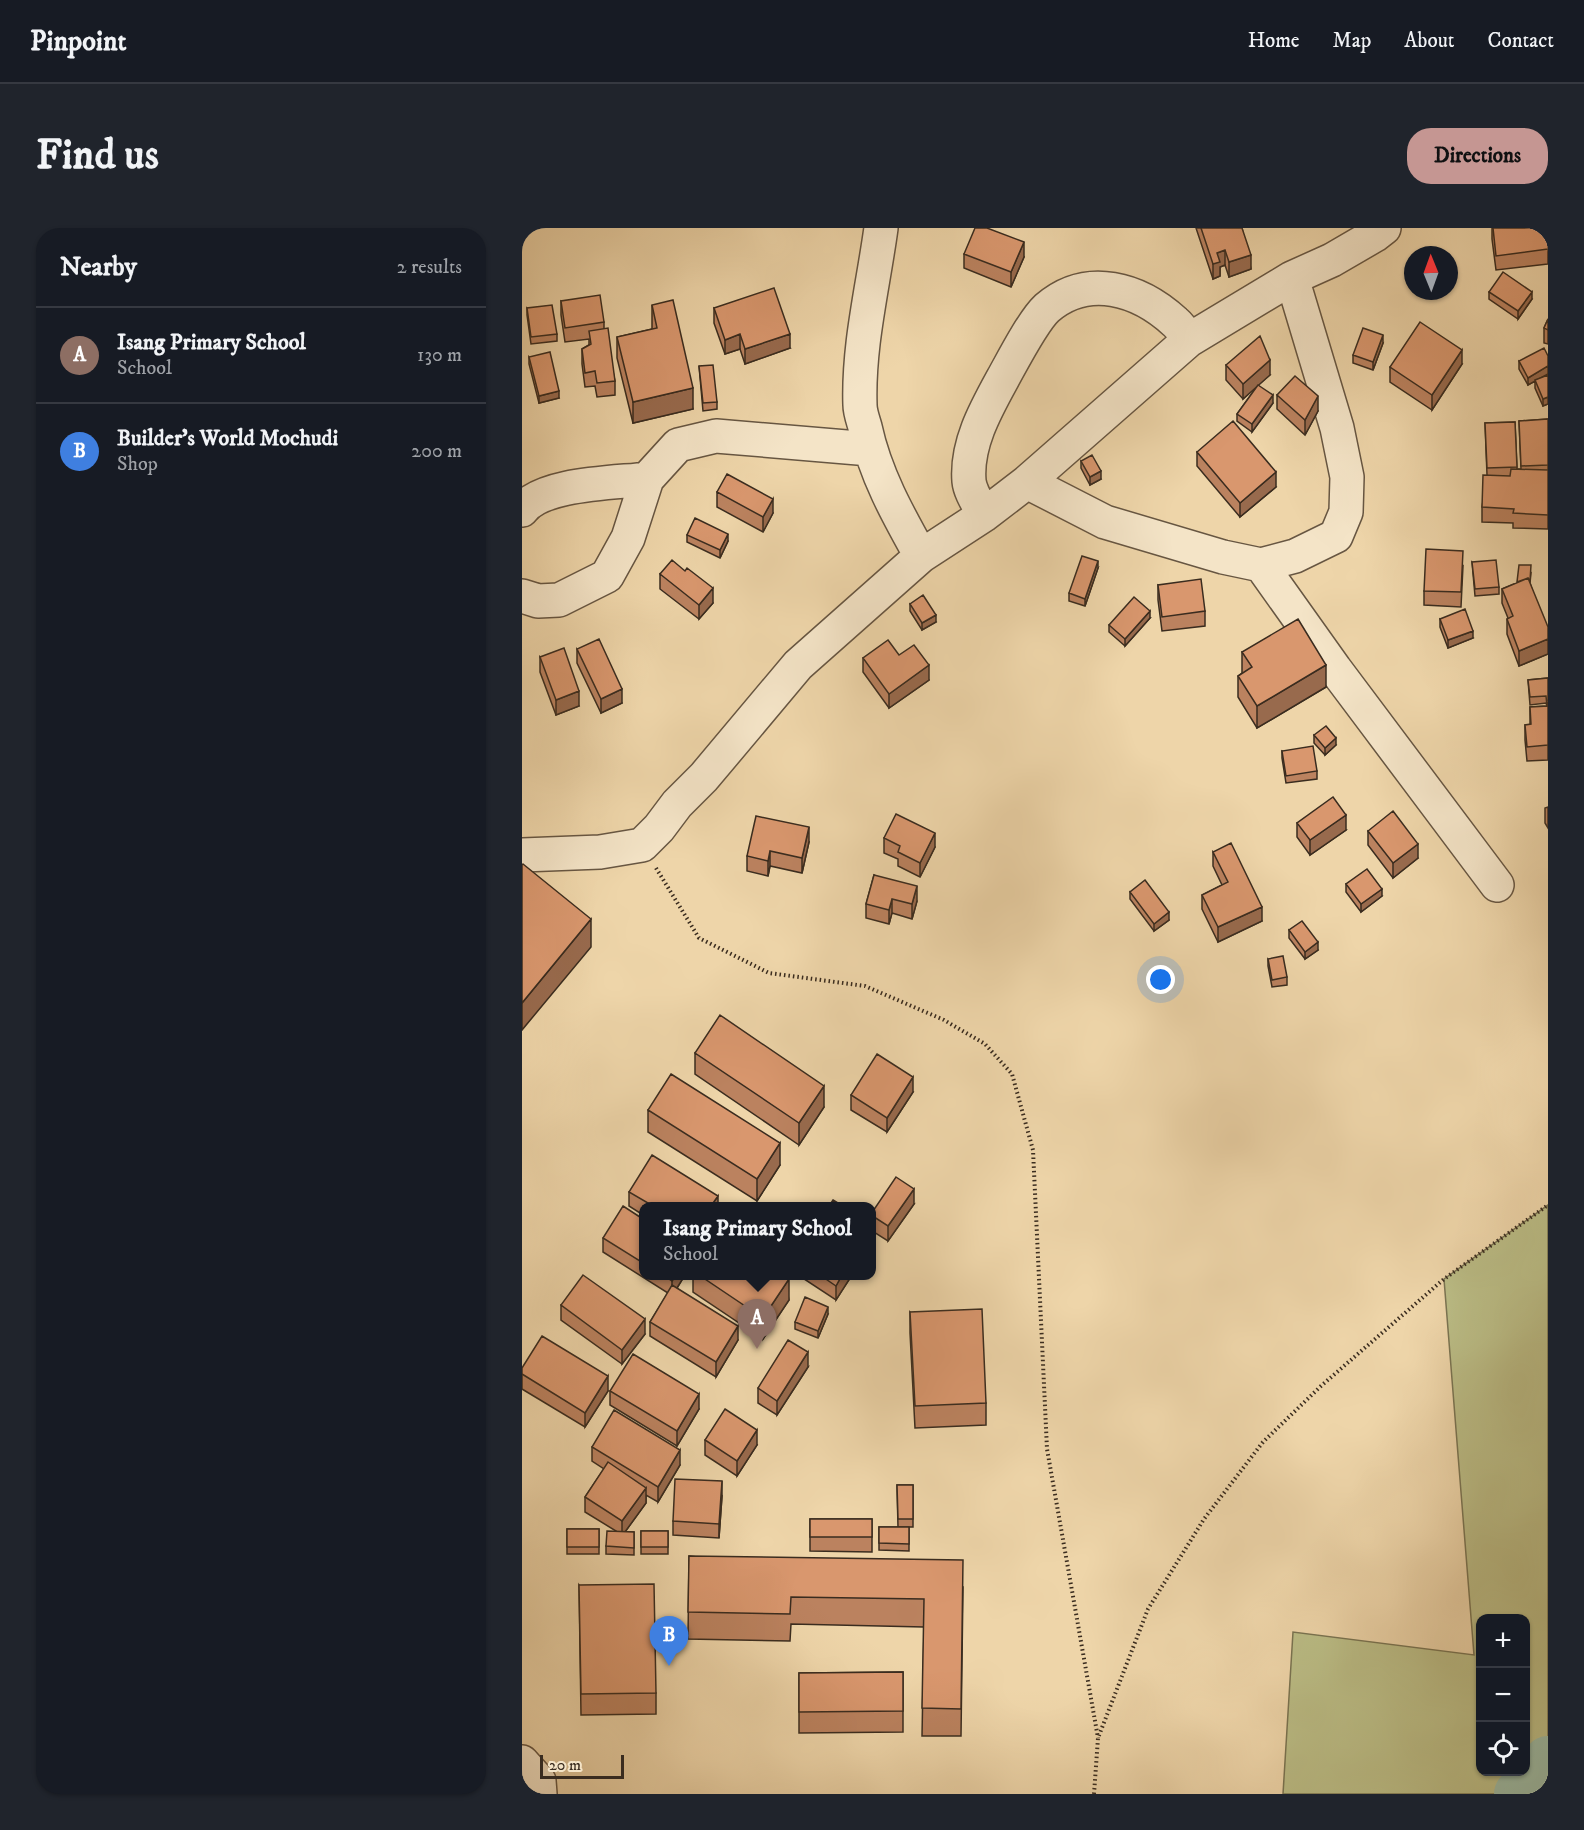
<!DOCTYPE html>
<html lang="en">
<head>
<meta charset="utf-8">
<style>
  body { margin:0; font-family:"IM FELL DW Pica",serif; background:#20242c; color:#f1f3f6 }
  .controls { position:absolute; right:18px; bottom:18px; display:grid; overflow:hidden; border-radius:12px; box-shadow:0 2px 4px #0004 }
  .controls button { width:54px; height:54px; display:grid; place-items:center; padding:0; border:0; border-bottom:2px solid #363941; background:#171b24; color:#f1f3f6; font:30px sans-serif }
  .compass { position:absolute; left:882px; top:18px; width:54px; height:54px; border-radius:50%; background:#171b24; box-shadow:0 2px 4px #0004; rotate:359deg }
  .scale { position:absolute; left:18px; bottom:15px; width:84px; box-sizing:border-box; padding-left:6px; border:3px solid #3a2c1f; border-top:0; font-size:16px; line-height:21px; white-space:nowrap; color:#3a2c1f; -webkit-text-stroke:4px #f4e4c7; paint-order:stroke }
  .you { position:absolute; left:639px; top:752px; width:21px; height:21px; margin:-15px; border:4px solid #fff; border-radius:50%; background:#1a73e8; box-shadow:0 0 0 9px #1a73e833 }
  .badge { display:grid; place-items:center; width:39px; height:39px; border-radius:50%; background:#c59692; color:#fff; font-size:20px; font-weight:700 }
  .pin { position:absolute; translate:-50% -50px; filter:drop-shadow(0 2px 3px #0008) }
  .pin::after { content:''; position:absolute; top:32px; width:21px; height:18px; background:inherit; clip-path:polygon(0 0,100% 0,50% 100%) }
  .popup { position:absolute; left:117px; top:974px; width:237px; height:78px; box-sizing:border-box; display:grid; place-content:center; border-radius:12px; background:#171b24; filter:drop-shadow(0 2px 4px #0005); font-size:20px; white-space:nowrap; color:#9ea1a6 }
  .popup b { font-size:22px; color:#f1f3f6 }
  .popup::after { content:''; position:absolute; left:50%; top:100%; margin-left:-12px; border:12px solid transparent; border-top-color:#171b24 }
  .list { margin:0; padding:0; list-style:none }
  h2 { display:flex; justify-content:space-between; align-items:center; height:78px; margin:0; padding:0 24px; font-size:26px }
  h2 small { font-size:20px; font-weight:400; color:#9ea1a6 }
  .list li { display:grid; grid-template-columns:39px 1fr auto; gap:18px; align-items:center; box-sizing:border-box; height:96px; padding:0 24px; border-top:2px solid #363941 }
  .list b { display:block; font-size:22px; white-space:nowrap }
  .list p { margin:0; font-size:20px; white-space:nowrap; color:#9ea1a6 }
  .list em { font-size:20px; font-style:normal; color:#9ea1a6 }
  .icon { flex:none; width:33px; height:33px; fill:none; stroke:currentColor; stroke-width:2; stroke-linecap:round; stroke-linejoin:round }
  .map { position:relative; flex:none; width:1026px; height:1566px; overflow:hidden; border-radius:24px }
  header { display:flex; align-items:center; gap:36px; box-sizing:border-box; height:84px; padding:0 30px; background:#171b24; border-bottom:2px solid #363941 }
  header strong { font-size:28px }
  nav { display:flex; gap:33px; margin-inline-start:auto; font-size:21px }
  .intro { display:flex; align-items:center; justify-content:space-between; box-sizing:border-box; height:144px; padding:0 36px }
  h1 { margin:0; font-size:42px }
  .button { padding:15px 27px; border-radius:24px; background:#c59692; color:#111; font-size:21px; font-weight:700 }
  main { display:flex; gap:36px; padding:0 36px }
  aside { flex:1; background:#171b24; border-radius:24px; box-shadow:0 2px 4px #0004 }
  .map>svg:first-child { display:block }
  .green { fill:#bbbd86; stroke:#7a7452; stroke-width:1.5; fill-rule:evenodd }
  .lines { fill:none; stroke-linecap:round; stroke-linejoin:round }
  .river { stroke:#9bb9a3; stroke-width:50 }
  .minor-casing { stroke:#675642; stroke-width:36 }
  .path { stroke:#3a2c1f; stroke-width:4; stroke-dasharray:1.5 3; stroke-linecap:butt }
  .minor { stroke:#f4e4c7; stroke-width:33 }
  .wall { fill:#bb825f; stroke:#3a2c1f; stroke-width:1.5 }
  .shaded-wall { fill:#986a4d; stroke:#3a2c1f; stroke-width:1.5 }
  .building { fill:#d9976e; stroke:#3a2c1f; stroke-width:1.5 }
</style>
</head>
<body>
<header>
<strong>Pinpoint</strong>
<nav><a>Home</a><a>Map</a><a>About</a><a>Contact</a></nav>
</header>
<div class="intro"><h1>Find us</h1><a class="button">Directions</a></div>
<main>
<aside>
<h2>Nearby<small>2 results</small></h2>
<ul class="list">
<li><span class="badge" style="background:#8d6e63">A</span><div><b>Isang Primary School</b><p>School</p></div><em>130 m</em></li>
<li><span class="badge" style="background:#3f7fe0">B</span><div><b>Builder's World Mochudi</b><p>Shop</p></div><em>200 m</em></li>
</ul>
</aside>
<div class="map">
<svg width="1026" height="1566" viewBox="0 0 1026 1566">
  <rect width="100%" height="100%" fill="#eed5a9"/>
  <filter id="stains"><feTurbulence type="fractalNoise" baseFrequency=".00333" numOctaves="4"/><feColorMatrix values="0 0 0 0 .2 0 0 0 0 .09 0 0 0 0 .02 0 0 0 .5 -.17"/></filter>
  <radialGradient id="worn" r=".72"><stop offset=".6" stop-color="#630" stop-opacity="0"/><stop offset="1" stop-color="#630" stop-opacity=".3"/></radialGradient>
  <path class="green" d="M1026,977V1566H761L771,1404L952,1427L922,1051ZM958,1390H1004V1544H958Z"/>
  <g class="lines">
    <path class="river" d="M997,1566L1026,1533"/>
    <defs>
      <path id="minor" d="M359,0C351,59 336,117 338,177C338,184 341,192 343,199C353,246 376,287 399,328
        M505,254L583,294L701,329L739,337L773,328L814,308L824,284L825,249L815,200L770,50
        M0,282C20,255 93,255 125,251
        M462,287C457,277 448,264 447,253C444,216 464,181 481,150C491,132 511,93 525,80C566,45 617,61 653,94C659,99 663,106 667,112
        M739,337L813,441L975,657
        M0,368L16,373L37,372L85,348L106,310L125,251L156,217L194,208L348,221
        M0,627L78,624L120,617L137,600L155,576L182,549L276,437L399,328L462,287L505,254L667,112L770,50L810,32L853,7L862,0
        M0,1534L17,1553L18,1566"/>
    </defs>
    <use href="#minor" class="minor-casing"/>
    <path class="path" d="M134,640L177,710L247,745L343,758L422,792L463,816L490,846L511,922L525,1221L576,1510
      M572,1566L576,1510L626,1381L682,1291L741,1214L799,1158L922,1051L1026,977"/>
    <use href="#minor" class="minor"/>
  </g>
  <path class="wall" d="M674,0H720L729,41L707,49L703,37L698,39V48L691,51Z
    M970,0H1026V36L974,42L970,11Z
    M442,26L502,29L489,59L442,40Z
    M967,64L1010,71L996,91L967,71Z
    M39,73L82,94V101L93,153V167L75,169L73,158L63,159L60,136V121L67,117V111L43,114L39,87Z
    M130,77L171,181L111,195L95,130V109L130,101Z
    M5,80L35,106V113L9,116L5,87Z
    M192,80L268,120L223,136L218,121L203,126L192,95Z
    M1026,91V116L1022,115V100Z
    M861,115L851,142L831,135V127Z
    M7,129L37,170L17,175L7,136Z
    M997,133L1026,146L1019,150L1026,147V176L1021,178L1013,160V153L1006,157L997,141Z
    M940,136L910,182L868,154V139Z
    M704,137L748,147L736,157L751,175L730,204L715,193V186L736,157L721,171L704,152Z
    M177,138L195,174V181L181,183Z
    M755,167L796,183L783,207L755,181Z
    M1026,191V301L991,300V295L960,294V279L965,247L963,195L993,194L995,241H999L997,193Z
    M675,224L754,259L718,289L675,238Z
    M559,233L579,251L568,257L559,240Z
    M195,264L251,285L241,304L195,279Z
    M165,307L206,313L198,330L165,314Z
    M950,334L977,359V366L953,368Z
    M941,338L939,379L902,377V363Z
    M576,340L563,378L547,373V365Z
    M1009,345L1008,355L1026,411V426L997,438L985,406V391L986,390L980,375V361L995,355Z
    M138,346L191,375L177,391L138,361Z
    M636,357L683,383V398L640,403L636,372Z
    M388,376L414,394L400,402L388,383Z
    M628,390L603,418L587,404V397Z
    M918,391L951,410L926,420L918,399Z
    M55,421L100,475L79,485L55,435Z
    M720,424L804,459L735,500L716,469V448L720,445Z
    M377,427L407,452L367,480L341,444V430Z
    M18,429L57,478L34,487L18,444Z
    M1026,450V532L1005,533L1003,512V497H1008V479L1025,478L1024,475L1008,477L1006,452Z
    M792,507L814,517L803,527L792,515Z
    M760,523L795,543V551L764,555L760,530Z
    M1026,579V600L1023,595V580Z
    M775,595L824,602L788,627L775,609Z
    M846,603L896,630L871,650L846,617Z
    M362,610L413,619L398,649L376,638V631L362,625Z
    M287,614L280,645L248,638L246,648L225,643V628Z
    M691,624L740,693L696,714L680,681V667L700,657L691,638Z
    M352,647L395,673L390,691L370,685L367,696L344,690V676Z
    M824,656L860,668L839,684L824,664Z
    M608,664L647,692L632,703L608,671Z
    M767,702L796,722L783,731L767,710Z
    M746,731L765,749V757L750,759L746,738Z
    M173,825L302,879L277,917L173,846Z
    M391,864L365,904L329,882V867Z
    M126,882L258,937L235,973L126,904Z
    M107,964L196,978H121V987L107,978Z
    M392,976L366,1013L352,1004V1014L349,1019V986Z
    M121,991V1047H163L155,1060L216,1112L194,1149L128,1108V1094L146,1065L81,1024V1010Z
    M171,1047H262L267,1072L241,1111L171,1064Z
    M276,1047H330L314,1072Z
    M39,1077L123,1106L100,1136L39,1092Z
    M388,1084L464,1175V1197L393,1200L388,1105Z
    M306,1086L296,1110L273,1101V1094Z
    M286,1139L255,1187L236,1175V1160Z
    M0,1140L86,1163L63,1199L0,1161Z
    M88,1163L177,1181L155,1218L88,1177Z
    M183,1212L235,1217L215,1248L183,1227Z
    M70,1219L158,1237L136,1274L124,1267V1275L103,1304H112V1327L84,1326V1318L94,1303L63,1284V1269L82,1241L70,1233Z
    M375,1257H391V1299H376Z
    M200,1268L197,1310L151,1307V1293Z
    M288,1291H350V1324L288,1323Z
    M357,1299H387V1323L357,1322Z
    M45,1301H77V1326H45Z
    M119,1303H146V1326H119Z
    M167,1328L441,1359L439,1508H400L402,1399L269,1396L268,1413L166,1411Z
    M57,1357L134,1465V1486L59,1487Z
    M381,1444V1504L277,1505V1445Z"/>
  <path class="shaded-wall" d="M502,14V29L489,59V44Z
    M703,22V37L698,39V48L691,51V36L695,25Z
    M729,27V41L707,49V34Z
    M1010,64V71L996,91V83Z
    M218,106V121L203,126V112Z
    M268,106V120L223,136V121Z
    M861,107V115L851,142V134Z
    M940,122V136L910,182V167Z
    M748,132V147L721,171V156Z
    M1026,138V146L1006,157V150Z
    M171,160V181L111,195V174Z
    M37,163V170L17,175V168Z
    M751,167V175L730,204V196Z
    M796,168V183L783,207V192Z
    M1026,169V176L1021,178V171Z
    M579,243V251L568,257V249Z
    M754,244V259L718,289V275Z
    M251,271V285L241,304V289Z
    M206,306V313L198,330V322Z
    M576,333V340L563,378V371Z
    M191,360V375L177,391V377Z
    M628,383V390L603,418V411Z
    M414,387V394L400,402V395Z
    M951,403V410L926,420V412Z
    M1026,411V426L997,438V423Z
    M407,437V452L367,480V466Z
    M804,437V459L735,500V478Z
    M100,461V475L79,485V471Z
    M57,463V478L34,487V472Z
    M814,510V517L803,527V520Z
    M824,587V602L788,627V612Z
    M287,599V614L280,645V630Z
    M413,605V619L398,649V635Z
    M896,616V630L871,650V635Z
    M248,623V638L246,648V633Z
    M395,658V673L390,691V676Z
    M860,661V668L839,684V676Z
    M370,671V685L367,696V682Z
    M740,679V693L696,714V699Z
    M647,684V692L632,703V696Z
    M69,691V719L0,802V775Z
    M796,714V722L783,731V724Z
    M391,849V864L365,904V890Z
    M302,858V879L277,917V895Z
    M258,915V937L235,973V951Z
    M392,961V976L366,1013V998Z
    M196,968V978H189Z
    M352,1000V1014L349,1019V1005Z
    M154,1047H163L150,1068V1053Z
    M320,1047H330L314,1072V1058Z
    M267,1051V1072L241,1111V1090Z
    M306,1079V1086L296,1110V1103Z
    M123,1091V1106L100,1136V1122Z
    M216,1098V1112L194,1149V1134Z
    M286,1124V1139L255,1187V1173Z
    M86,1148V1163L63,1199V1185Z
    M177,1166V1181L155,1218V1203Z
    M235,1202V1217L215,1248V1233Z
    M158,1222V1237L136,1274V1259Z
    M200,1253V1268L197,1310V1296Z
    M124,1260V1275L100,1308V1293Z"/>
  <path class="building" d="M453,0H465L502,14L489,44L442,26Z
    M679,0H720L729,27L707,34L703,22L695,25L698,34L691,36Z
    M971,0H1026V21L974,28Z
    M981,44L1010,64L996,83L967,64Z
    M252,60L268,106L223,121L218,106L203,112L192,80Z
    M78,67L82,94L43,100L39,73Z
    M151,72L171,160L111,174L95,109L135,100L130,77Z
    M30,77L35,106L9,109L5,80Z
    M1026,91V102L1022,100Z
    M898,94L940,122L910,167L868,139Z
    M86,100L93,153L75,155L73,143L63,145L60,121L69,116L67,103Z
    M841,100L861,107L851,134L831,127Z
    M738,108L748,132L721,156L704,137Z
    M1022,120L1026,128V138L1006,150L997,133Z
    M28,124L37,163L17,168L7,129Z
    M191,137L195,174L181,175L177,138Z
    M1026,147V169L1021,171L1013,152Z
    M773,148L796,168L783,192L755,167Z
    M736,157L751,167L730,196L715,186Z
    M1026,191V237L999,238L997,193Z
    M711,193L754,244L718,275L675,224Z
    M993,194L995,239L965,240L963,195Z
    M570,227L579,243L568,249L559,233Z
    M989,241L1026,242V287L991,285L992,281L960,279L961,247L988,248Z
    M205,246L251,271L241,289L195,264Z
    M173,290L206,306L198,322L165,307Z
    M904,321L941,323L939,364L902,363Z
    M560,328L576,333L563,371L547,365Z
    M150,332L163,343L165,340L191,360L177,377L138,346Z
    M974,332L977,359L953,361L950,334Z
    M997,337H1009L1008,353L1006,350L995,354Z
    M1006,350L1026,399V411L997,423L985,391L991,388L980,361Z
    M679,351L683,383L640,389L636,357Z
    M401,367L414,387L400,395L388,376Z
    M612,369L628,383L603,411L587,397Z
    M943,381L951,403L926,412L918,391Z
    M776,391L804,437L735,478L716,448L730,439L720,424Z
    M77,411L100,461L79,471L55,421Z
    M366,412L377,427L392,417L407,437L367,466L341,430Z
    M42,420L57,463L34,472L18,429Z
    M1026,450V478H1025L1024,468L1008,469L1006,452Z
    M1026,478V517L1005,519L1003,497L1009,496L1008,479Z
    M804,498L814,510L803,520L792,507Z
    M791,518L795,543L764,548L760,523Z
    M811,569L824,587L788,612L775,595Z
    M871,583L896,616L871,635L846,603Z
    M374,586L413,605L398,635L376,624L378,618L362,610Z
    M234,588L287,599L280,630L248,623L246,633L225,628Z
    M709,615L740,679L696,699L680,667L706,654L691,624Z
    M1,636L69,691L0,775V637Z
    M845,641L860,661L839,676L824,656Z
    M352,647L395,658L390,676L370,671L367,682L344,676Z
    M623,652L647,684L632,696L608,664Z
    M780,693L796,714L783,724L767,702Z
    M761,728L765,749L750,752L746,731Z
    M198,787L302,858L277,895L173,825Z
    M355,826L391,849L365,890L329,867Z
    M149,846L258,915L235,951L126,882Z
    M130,927L196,968L189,978H131L107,964Z
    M374,949L392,961L366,998L349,987V986Z
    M311,972L321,978H307Z
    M101,978L121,991V1035L81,1010Z
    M349,997L352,1000L349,1005Z
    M61,1047L123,1091L100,1122L39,1077Z
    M141,1047H154L150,1053Z
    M177,1047H262L267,1051L241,1090Z
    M298,1047H320L314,1058Z
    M150,1057L216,1098L194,1134L128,1094Z
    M283,1069L306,1079L296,1103L273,1094Z
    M460,1081L464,1175L393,1178L388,1084Z
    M20,1108L86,1148L63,1185L0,1146V1140Z
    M266,1112L286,1124L255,1173L236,1160Z
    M111,1126L177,1166L155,1203L88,1163Z
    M203,1181L235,1202L215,1233L183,1212Z
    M92,1182L158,1222L136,1259L70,1219Z
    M86,1234L124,1260L100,1293L63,1269Z
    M153,1251L200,1253L197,1296L151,1293Z
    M375,1257H391V1291H376Z
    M288,1291H350V1309H288Z
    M357,1299H387V1316L357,1315Z
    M45,1301H77V1319H45Z
    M85,1303L112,1304V1320L84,1318Z
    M119,1303H146V1319H119Z
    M167,1328L441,1332L439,1481L400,1480L402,1371L269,1369L268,1386L166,1384Z
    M132,1356L134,1465L59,1466L57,1357Z
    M381,1444V1483L277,1484V1445Z"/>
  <rect width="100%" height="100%" filter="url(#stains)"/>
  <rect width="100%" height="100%" fill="url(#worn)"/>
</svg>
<div class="controls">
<button>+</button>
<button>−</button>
<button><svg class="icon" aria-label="locate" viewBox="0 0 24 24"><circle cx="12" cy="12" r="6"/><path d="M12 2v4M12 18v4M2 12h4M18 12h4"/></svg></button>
</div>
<svg class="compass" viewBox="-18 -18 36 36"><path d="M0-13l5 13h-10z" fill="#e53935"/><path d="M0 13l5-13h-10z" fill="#9ea1a6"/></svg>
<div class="scale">20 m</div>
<div class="you"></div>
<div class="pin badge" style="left:235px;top:1121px;background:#8d6e63">A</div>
<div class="popup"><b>Isang Primary School</b>School</div>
<div class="pin badge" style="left:147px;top:1438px;background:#3f7fe0">B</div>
</div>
</main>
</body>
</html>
